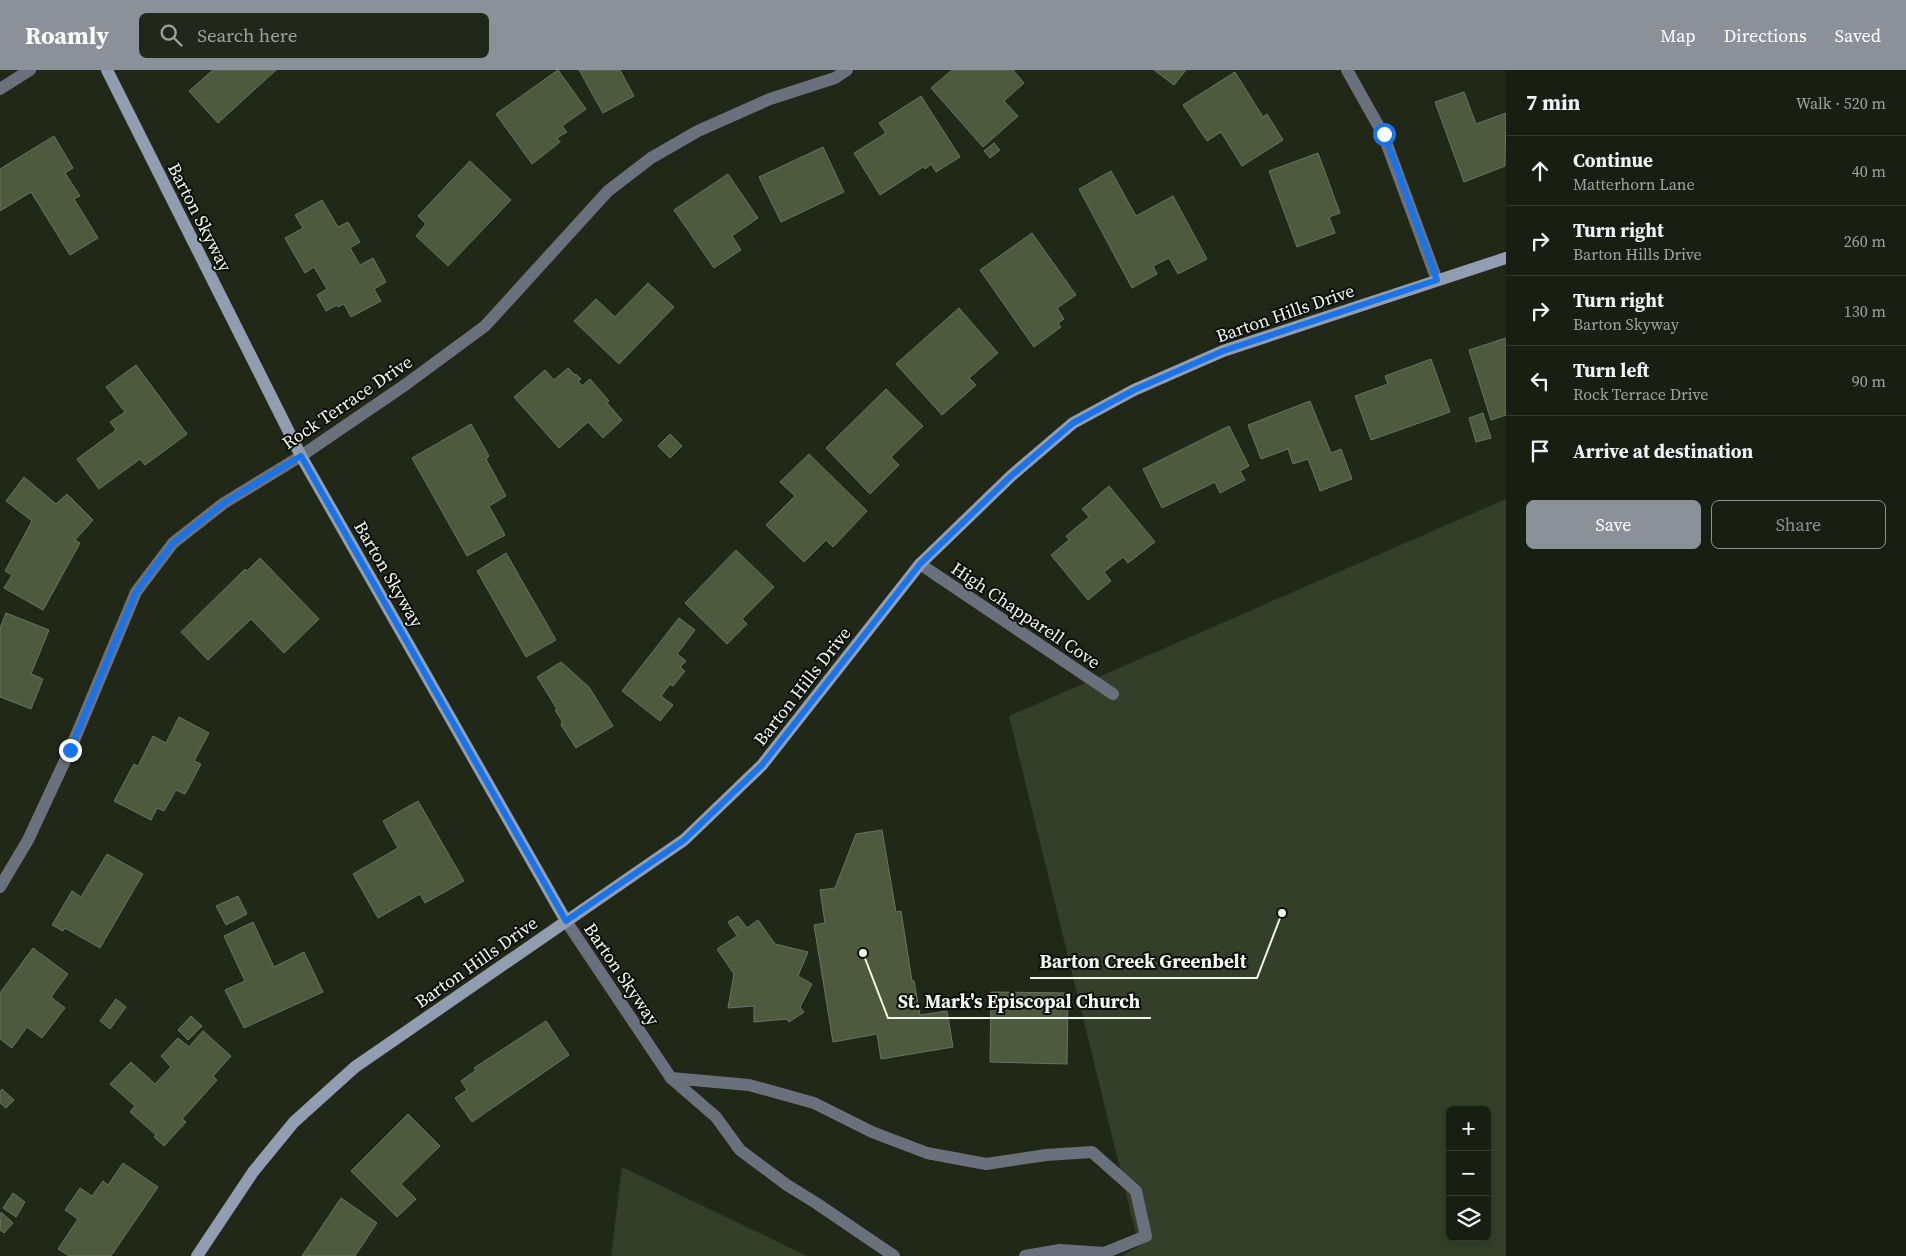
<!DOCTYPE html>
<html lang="en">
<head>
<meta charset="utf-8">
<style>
  body { margin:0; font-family:"Source Serif 4",serif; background:#22271b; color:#f1f3f6 }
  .controls { position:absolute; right:15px; bottom:15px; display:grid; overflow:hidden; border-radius:8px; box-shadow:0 2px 8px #0003 }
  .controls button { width:45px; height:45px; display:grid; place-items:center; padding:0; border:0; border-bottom:1px solid #373c32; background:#191e12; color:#f1f3f6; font:25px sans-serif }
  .stop { position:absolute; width:15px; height:15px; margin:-11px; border:4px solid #1a73e8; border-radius:50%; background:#fff }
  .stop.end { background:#1a73e8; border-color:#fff; box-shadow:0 1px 5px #0008 }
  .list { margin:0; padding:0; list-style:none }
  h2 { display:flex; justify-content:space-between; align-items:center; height:65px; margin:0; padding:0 20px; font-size:21px }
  h2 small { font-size:16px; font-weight:400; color:#9fa29f }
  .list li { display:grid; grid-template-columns:32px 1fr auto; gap:15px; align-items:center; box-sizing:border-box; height:70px; padding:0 20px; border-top:1px solid #373c32 }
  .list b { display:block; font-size:19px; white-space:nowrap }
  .list p { margin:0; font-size:16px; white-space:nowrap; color:#9fa29f }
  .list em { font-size:16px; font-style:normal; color:#9fa29f }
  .actions { display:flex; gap:10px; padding:15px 20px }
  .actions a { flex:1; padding:11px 0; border:1px solid #8c9099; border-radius:8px; text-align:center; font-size:18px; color:#8c9099 }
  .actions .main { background:#8c9099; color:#fff }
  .icon { flex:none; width:28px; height:28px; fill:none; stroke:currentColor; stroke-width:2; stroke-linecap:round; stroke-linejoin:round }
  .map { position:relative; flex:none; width:1506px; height:1186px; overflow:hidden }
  header { display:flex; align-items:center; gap:30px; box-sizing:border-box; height:70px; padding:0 25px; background:#8c9099; color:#fff }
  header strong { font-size:24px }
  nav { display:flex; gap:28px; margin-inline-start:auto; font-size:18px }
  .search { width:350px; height:45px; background:#22271b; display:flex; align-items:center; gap:12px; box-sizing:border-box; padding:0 18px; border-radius:8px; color:#9fa29f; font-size:19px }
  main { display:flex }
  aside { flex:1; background:#191e12 }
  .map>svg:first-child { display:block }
  .green { fill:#343e28; fill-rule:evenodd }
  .building { fill:#4e593d; stroke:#6b7362 }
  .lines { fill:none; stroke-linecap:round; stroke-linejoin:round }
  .lane { stroke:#6a717d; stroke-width:12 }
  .street { stroke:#6a717d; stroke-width:12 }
  .secondary { stroke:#919db0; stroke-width:12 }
  .route { stroke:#1a73e8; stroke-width:6 }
  .labels { text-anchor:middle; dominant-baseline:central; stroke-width:4; stroke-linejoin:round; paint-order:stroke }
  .street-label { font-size:18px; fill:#f2f7ed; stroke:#0c0f09 }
  .leader { fill:none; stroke:#f2f7ed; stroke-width:2 }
  .callout-dot { fill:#f2f7ed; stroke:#0c0f09; stroke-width:2 }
  .callout-label { font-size:19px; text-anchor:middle; font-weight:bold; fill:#f2f7ed; stroke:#0c0f09; stroke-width:4; stroke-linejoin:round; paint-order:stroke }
</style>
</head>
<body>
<header>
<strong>Roamly</strong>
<div class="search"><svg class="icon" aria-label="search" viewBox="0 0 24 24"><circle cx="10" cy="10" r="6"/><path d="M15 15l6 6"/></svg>Search here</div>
<nav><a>Map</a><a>Directions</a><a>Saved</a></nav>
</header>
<main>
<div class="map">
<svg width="1506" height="1186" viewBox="0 0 1506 1186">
  <rect width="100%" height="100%" fill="#212818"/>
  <path class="green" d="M1506,429V1186H1122L1139,1176L1009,646ZM1450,1040H1487V1167H1450Z
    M622,1097L807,1186H611Z"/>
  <path class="building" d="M213,0H276L218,53L189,21Z
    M558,0L586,39L562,56L567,62L557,68L560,72L532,94L496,44Z
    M579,0H620L634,26L603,43Z
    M952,0H1013L1024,13L1004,31L1018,46L983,77L931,18Z
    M1154,0H1186L1174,15Z
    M1235,2L1263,47L1267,44L1283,70L1242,96L1221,62L1207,71L1183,35Z
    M1464,22L1476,54L1506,43L1505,96L1464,112L1435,32Z
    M921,26L960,87L936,102L931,94L925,99L923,97L880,125L854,83L886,63L879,53Z
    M54,66L73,98L65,103L80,126L74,129L98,168L70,185L31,122L0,141V99Z
    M994,73L1000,80L990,88L984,81Z
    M823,77L844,122L781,152L759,107Z
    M1318,83L1340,143L1329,147L1335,163L1297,177L1269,101Z
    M470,91L511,130L448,196L416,166L426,154L418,146Z
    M1111,101L1136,146L1173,126L1207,189L1178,204L1169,188L1153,196L1157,204L1132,218L1079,119Z
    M728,104L758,148L732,166L741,180L714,198L674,140Z
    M322,130L338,157L348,152L360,172L350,178L360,195L373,188L386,212L374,219L381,231L351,247L344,234L338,237L337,235L326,241L317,225L327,219L314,197L305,203L285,168L303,158L295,145Z
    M1032,163L1076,225L1057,238L1064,249L1058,253L1061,257L1034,277L980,200Z
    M648,213L674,237L619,294L574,251L596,229L615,247Z
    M959,238L998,283L969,308L976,315L942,345L896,294Z
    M1506,268V345L1491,350L1469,280Z
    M1431,289L1450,342L1371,370L1355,326L1388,314L1385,306Z
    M136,295L187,364L145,395L140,389L99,419L77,389L116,360L110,352L125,342L106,317Z
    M568,298L575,305L576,304L581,309L578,311L582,316L590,309L609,331L607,333L622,350L603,368L588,352L559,378L514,327L545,300L554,310Z
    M886,319L923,356L891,387L899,395L870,424L826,378Z
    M1310,331L1331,383L1341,379L1352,409L1320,421L1308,389L1293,394L1288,379L1261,389L1248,355Z
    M1483,343L1491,368L1476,372L1469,348Z
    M471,354L489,386L486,389L506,426L489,436L505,465L467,486L412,388Z
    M1229,356L1249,396L1240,401L1245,410L1220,423L1215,412L1162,438L1143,399Z
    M670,364L682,376L670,388L658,376Z
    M809,384L867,441L833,477L826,470L804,492L766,455L795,426L780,412Z
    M24,407L56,434L67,424L93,450L75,470L80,473L43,540L4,518L12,505L5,501L32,451L6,431Z
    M1109,416L1155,472L1128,493L1123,487L1104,502L1111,511L1088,530L1051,485L1069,470L1066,466L1089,447L1082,439Z
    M736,480L774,517L742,549L747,554L727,574L685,533Z
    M506,483L556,570L526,587L477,501Z
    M260,488L319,549L284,583L251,549L208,590L181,562L245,499L247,501Z
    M6,543L49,560L31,604L43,609L31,639L0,627V558Z
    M679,548L695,560L677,584L686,591L680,597L685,601L673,616L670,614L661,626L673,635L660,651L622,621Z
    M561,592L589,617L613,656L576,678L561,655L562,651L555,640L557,639L537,607Z
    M179,647L209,663L194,691L201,694L185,724L176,720L164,741L157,738L151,750L114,731L134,694L138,696L153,666L166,673Z
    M418,731L464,811L425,833L420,824L378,848L353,804L398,778L383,751Z
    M882,760L896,842L901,841L912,911H914L920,945L947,941L953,977L881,989L877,964L833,972L814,855L825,853L820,820L835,818L856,764Z
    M107,784L143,804L100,878L65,858L63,861L52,855L72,821L81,827Z
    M238,826L247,844L226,855L216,836Z
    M738,846L747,858L758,850L775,874L808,882L798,906L812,914L800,937L804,942L789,952L787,949L754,952V936L728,938L734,904L717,879L737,866L728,852Z
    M253,852L274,897L304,882L323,922L244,958L225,920L245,911L224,866Z
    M33,878L68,904L51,927L65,938L42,968L27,957L12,978L0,969V923Z
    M991,922L1068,923L1067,994L990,992Z
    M116,929L126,937L110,959L100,951Z
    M191,946L202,956L188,970L178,960Z
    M546,951L569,985L472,1052L455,1028L467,1020L461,1011L476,1000L474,998Z
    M203,961L231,986L213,1006L217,1010L182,1049L186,1052L164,1076L154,1067L156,1065L130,1042L135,1036L110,1014L131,992L155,1014L171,997L161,986L178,968L189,977Z
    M2,1019L14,1030L6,1038L0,1033V1022Z
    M408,1044L440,1076L401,1114L416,1129L397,1147L351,1101Z
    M123,1093L158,1117L111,1186H69L58,1179L78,1149L65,1140L80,1118L92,1126L103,1111L108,1115Z
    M13,1123L25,1132L16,1147L3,1138Z
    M341,1128L377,1153L355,1186H302Z
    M1,1142L13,1153L4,1163L0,1160Z"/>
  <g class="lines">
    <path class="lane" d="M671,1008L749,1015L814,1033L872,1062L927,1083L986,1094L1046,1085L1092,1082L1136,1121L1146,1166L1104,1183L1060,1180L1025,1186
      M671,1008L716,1047L740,1080L787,1115L816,1133L894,1186"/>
    <path class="street" d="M1347,0L1383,64L1437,210
      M0,19L30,0
      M920,494L1113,624
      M0,817L28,770L70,680L136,522L173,473L224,433L301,386L405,315L485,256L608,121L651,88L698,61L770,29L835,8L847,0
      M566,851L671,1008"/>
    <path class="secondary" d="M107,0L301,386L566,851
      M197,1186L253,1102L294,1052L355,997L684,770L762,695L920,494L1011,406L1073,353L1134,320L1223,281L1506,188"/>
  </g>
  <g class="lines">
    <path class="route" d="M70,680L136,522L173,473L224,433L301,386L566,851L684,770L762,695L920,494L1011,406L1073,353L1134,320L1223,281L1437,210L1384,64"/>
  </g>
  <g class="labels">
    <g class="street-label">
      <text transform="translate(200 147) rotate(63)">Barton Skyway</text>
      <text transform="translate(1285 243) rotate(-19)">Barton Hills Drive</text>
      <text transform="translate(347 332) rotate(-34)">Rock Terrace Drive</text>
      <text transform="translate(389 504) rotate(60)">Barton Skyway</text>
      <text transform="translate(1026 545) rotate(34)">High Chapparell Cove</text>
      <text transform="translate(802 616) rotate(-52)">Barton Hills Drive</text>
      <text transform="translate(476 892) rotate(-35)">Barton Hills Drive</text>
      <text transform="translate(622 904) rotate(56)">Barton Skyway</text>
    </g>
  </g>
  <path class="leader" d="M1282 843L1257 908H1030M863 883L888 948H1151"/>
  <g class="callout-dot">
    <circle cx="1282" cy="843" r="5"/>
    <circle cx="863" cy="883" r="5"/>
  </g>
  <g class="callout-label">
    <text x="1143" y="898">Barton Creek Greenbelt</text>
    <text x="1019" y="938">St. Mark's Episcopal Church</text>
  </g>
</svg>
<div class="controls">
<button>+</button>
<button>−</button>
<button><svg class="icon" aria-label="layers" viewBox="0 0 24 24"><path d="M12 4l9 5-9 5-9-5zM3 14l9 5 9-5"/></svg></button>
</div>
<div class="stop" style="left:1384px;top:64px"></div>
<div class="stop end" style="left:70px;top:680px"></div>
</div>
<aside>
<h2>7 min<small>Walk · 520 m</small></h2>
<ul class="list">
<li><svg class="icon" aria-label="ahead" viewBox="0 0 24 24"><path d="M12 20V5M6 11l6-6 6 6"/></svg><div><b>Continue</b><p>Matterhorn Lane</p></div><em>40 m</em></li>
<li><svg class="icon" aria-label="right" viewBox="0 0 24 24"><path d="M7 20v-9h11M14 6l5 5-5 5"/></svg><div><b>Turn right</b><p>Barton Hills Drive</p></div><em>260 m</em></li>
<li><svg class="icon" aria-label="right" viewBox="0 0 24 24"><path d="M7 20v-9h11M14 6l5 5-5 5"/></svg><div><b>Turn right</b><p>Barton Skyway</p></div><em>130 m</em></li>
<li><svg class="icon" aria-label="left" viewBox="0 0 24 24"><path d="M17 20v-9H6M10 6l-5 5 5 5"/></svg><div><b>Turn left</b><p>Rock Terrace Drive</p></div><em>90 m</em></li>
<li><svg class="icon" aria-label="arrive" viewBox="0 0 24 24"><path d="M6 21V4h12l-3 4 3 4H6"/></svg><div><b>Arrive at destination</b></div></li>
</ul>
<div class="actions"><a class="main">Save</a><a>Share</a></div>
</aside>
</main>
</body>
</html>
